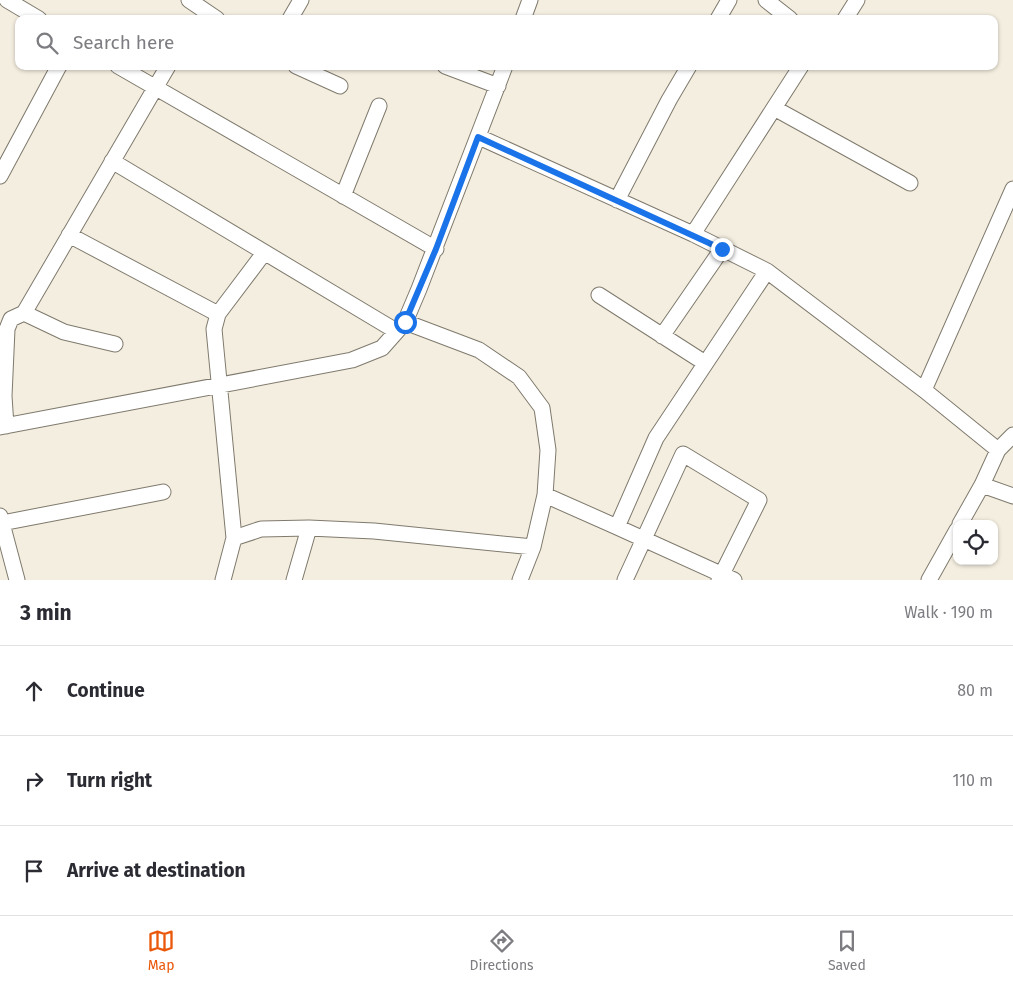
<!DOCTYPE html>
<html lang="en">
<head>
<meta charset="utf-8">
<style>
  body { margin:0; font-family:"Fira Sans",sans-serif; background:#f2f2f3; color:#2b2b33 }
  .controls { position:absolute; right:15px; bottom:15px; display:grid; overflow:hidden; border-radius:10px; box-shadow:0 1px 4px #0004 }
  .controls button { width:45px; height:45px; display:grid; place-items:center; padding:0; border:0; border-bottom:1px solid #e1e1e2; background:#fff; color:#2b2b33; font:25px sans-serif }
  .stop { position:absolute; width:15px; height:15px; margin:-11px; border:4px solid #1a73e8; border-radius:50%; background:#fff }
  .stop.end { background:#1a73e8; border-color:#fff; box-shadow:0 1px 5px #0008 }
  .list { margin:0; padding:0; list-style:none }
  h2 { display:flex; justify-content:space-between; align-items:center; height:65px; margin:0; padding:0 20px; font-size:21px }
  h2 small { font-size:16px; font-weight:400; color:#7c7c81 }
  .list li { display:grid; grid-template-columns:32px 1fr auto; gap:15px; align-items:center; box-sizing:border-box; height:90px; padding:0 20px; border-top:1px solid #e1e1e2 }
  .list b { display:block; font-size:19px; white-space:nowrap }
  .list em { font-size:16px; font-style:normal; color:#7c7c81 }
  .icon { flex:none; width:28px; height:28px; fill:none; stroke:currentColor; stroke-width:2; stroke-linecap:round; stroke-linejoin:round }
  .map { position:relative; flex:none; width:1013px; height:580px; overflow:hidden }
  .search { position:absolute; background:#fff; box-shadow:0 1px 4px #0004; left:15px; right:15px; top:15px; height:55px; display:flex; align-items:center; gap:12px; box-sizing:border-box; padding:0 18px; border-radius:10px; color:#7c7c81; font-size:19px }
  .sheet { height:335px; background:#fff }
  nav { display:flex; justify-content:space-around; align-items:center; box-sizing:border-box; height:70px; border-top:1px solid #e1e1e2; background:#fff; font-size:14px; color:#7c7c81 }
  nav a { display:grid; justify-items:center; gap:2px }
  nav .on { color:#ea580c }
  .map>svg:first-child { display:block }
  .lines { fill:none; stroke-linecap:round; stroke-linejoin:round }
  .minor-casing { stroke:#7f7a6d; stroke-width:17 }
  .minor { stroke:#fff; stroke-width:15 }
  .route { stroke:#1a73e8; stroke-width:6 }
</style>
</head>
<body>
<div class="map">
<svg width="1013" height="580" viewBox="0 0 1013 580">
  <rect width="100%" height="100%" fill="#f4eee0"/>
  <g class="lines">
    <defs>
      <path id="minor" d="M7,0L39,19
        M189,0L217,19
        M766,0L790,19
        M290,19L301,0
        M523,19L530,0
        M718,19L729,0
        M845,19L857,0
        M118,66L436,249
        M296,66L340,86
        M445,66L498,86
        M774,108L910,183
        M479,137L693,234L767,271L924,390L998,450
        M112,161L396,331
        M0,176L59,66
        M343,196L379,106
        M617,200L669,100L689,66
        M693,234L801,66
        M69,235L218,314
        M599,295L705,363
        M24,313L64,332L115,344
        M405,322L479,350L519,377L542,408L548,450L545,495L533,547L520,580
        M662,336L722,249
        M924,390L1013,189
        M6,426L4,396L7,329L11,319L24,313L168,66
        M0,427L352,360L382,348L405,322L419,289L505,66
        M982,485L1013,496
        M545,495L617,527L656,438L767,271
        M0,516L17,580
        M2,523L163,492
        M960,524L982,485L998,450L1013,435
        M617,527L734,580
        M234,538L214,329L218,314L264,253
        M223,580L234,538L261,529L309,528L374,531L533,547
        M294,580L309,528
        M625,580L683,454L759,500L719,580
        M929,580L957,530"/>
    </defs>
    <use href="#minor" class="minor-casing"/>
    <use href="#minor" class="minor"/>
  </g>
  <g class="lines">
    <path class="route" d="M405,322L436,249L478,137L722,249"/>
  </g>
</svg>
<div class="controls">
<button><svg class="icon" aria-label="locate" viewBox="0 0 24 24"><circle cx="12" cy="12" r="6"/><path d="M12 2v4M12 18v4M2 12h4M18 12h4"/></svg></button>
</div>
<div class="stop" style="left:405px;top:322px"></div>
<div class="stop end" style="left:722px;top:249px"></div>
<div class="search"><svg class="icon" aria-label="search" viewBox="0 0 24 24"><circle cx="10" cy="10" r="6"/><path d="M15 15l6 6"/></svg>Search here</div>
</div>
<section class="sheet">
<h2>3 min<small>Walk · 190 m</small></h2>
<ul class="list">
<li><svg class="icon" aria-label="ahead" viewBox="0 0 24 24"><path d="M12 20V5M6 11l6-6 6 6"/></svg><div><b>Continue</b></div><em>80 m</em></li>
<li><svg class="icon" aria-label="right" viewBox="0 0 24 24"><path d="M7 20v-9h11M14 6l5 5-5 5"/></svg><div><b>Turn right</b></div><em>110 m</em></li>
<li><svg class="icon" aria-label="arrive" viewBox="0 0 24 24"><path d="M6 21V4h12l-3 4 3 4H6"/></svg><div><b>Arrive at destination</b></div></li>
</ul>
</section>
<nav>
<a class="on"><svg class="icon" aria-label="map" viewBox="0 0 24 24"><path d="M3 6l6-2 6 2 6-2v14l-6 2-6-2-6 2zM9 4v14M15 6v14"/></svg>Map</a>
<a><svg class="icon" aria-label="directions" viewBox="0 0 24 24"><path d="M12 3l9 9-9 9-9-9zM9 14v-3h6M13 9l2 2-2 2"/></svg>Directions</a>
<a><svg class="icon" aria-label="saved" viewBox="0 0 24 24"><path d="M7 4h10v16l-5-4-5 4z"/></svg>Saved</a>
</nav>
</body>
</html>
